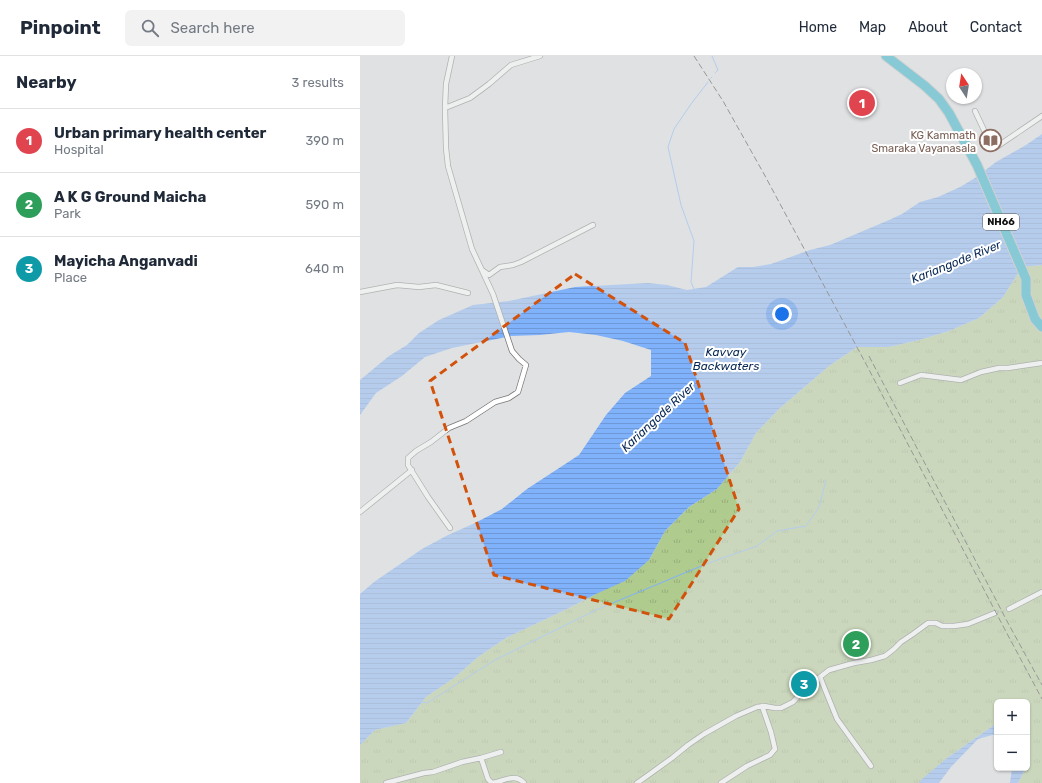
<!DOCTYPE html>
<html lang="en">
<head>
<meta charset="utf-8">
<style>
  body { margin:0; font-family:Rubik,sans-serif; background:#f2f2f3; color:#1f2937 }
  .controls { position:absolute; right:12px; bottom:12px; display:grid; overflow:hidden; border-radius:6px; box-shadow:0 1px 3px #0004 }
  .controls button { width:36px; height:36px; display:grid; place-items:center; padding:0; border:0; border-bottom:1px solid #e0e1e3; background:#fff; color:#1f2937; font:20px sans-serif }
  .compass { position:absolute; left:586px; top:12px; width:36px; height:36px; border-radius:50%; background:#fff; box-shadow:0 1px 3px #0004; rotate:348deg }
  .you { position:absolute; left:422px; top:258px; width:14px; height:14px; margin:-10px; border:3px solid #fff; border-radius:50%; background:#1a73e8; box-shadow:0 0 0 6px #1a73e833 }
  .badge { display:grid; place-items:center; width:26px; height:26px; border-radius:50%; background:#d93025; color:#fff; font-size:13px; font-weight:700 }
  .pin { position:absolute; translate:-50% -50%; border:2px solid #fff; box-shadow:0 1px 4px #0006 }
  .list { margin:0; padding:0; list-style:none }
  h2 { display:flex; justify-content:space-between; align-items:center; height:52px; margin:0; padding:0 16px; font-size:17px }
  h2 small { font-size:13px; font-weight:400; color:#747a83 }
  .list li { display:grid; grid-template-columns:26px 1fr auto; gap:12px; align-items:center; box-sizing:border-box; height:64px; padding:0 16px; border-top:1px solid #e0e1e3 }
  .list b { display:block; font-size:15px; white-space:nowrap }
  .list p { margin:0; font-size:13px; white-space:nowrap; color:#747a83 }
  .list em { font-size:13px; font-style:normal; color:#747a83 }
  .icon { flex:none; width:22px; height:22px; fill:none; stroke:currentColor; stroke-width:2; stroke-linecap:round; stroke-linejoin:round }
  .map { position:relative; flex:none; width:682px; height:727px; overflow:hidden }
  header { display:flex; align-items:center; gap:24px; box-sizing:border-box; height:56px; padding:0 20px; background:#fff; border-bottom:1px solid #e0e1e3 }
  header strong { font-size:19px }
  nav { display:flex; gap:22px; margin-inline-start:auto; font-size:14px }
  .search { width:280px; height:36px; background:#f2f2f3; display:flex; align-items:center; gap:10px; box-sizing:border-box; padding:0 14px; border-radius:6px; color:#747a83; font-size:15px }
  main { display:flex }
  aside { flex:1; background:#fff }
  .map>svg:first-child { display:block }
  .grass { fill:url(#grass-tufts) }
  .forest { fill:url(#forest-crowns) }
  .water { fill:url(#water-rules) }
  .lines { fill:none; stroke-linecap:round; stroke-linejoin:round }
  .stream { stroke:#80b2fb; stroke-width:1 }
  .street-casing { stroke:#777778; stroke-width:6 }
  .highway-casing { stroke:#bcbcbc; stroke-width:11 }
  .street { stroke:#fff; stroke-width:4.5 }
  .highway { stroke:#1dabc7; stroke-width:9 }
  .rail { stroke:#3c3c3c; stroke-width:1; stroke-dasharray:6 3; stroke-linecap:butt }
  .marked { fill:none; stroke:#d2520c; stroke-width:3; stroke-dasharray:8 5; stroke-linejoin:round }
  .labels { text-anchor:middle; dominant-baseline:central; stroke-width:4; stroke-linejoin:round; paint-order:stroke }
  .shield { fill:#fff; stroke:#585858; stroke-width:1 }
  .shield-label { font-size:10px; font-weight:bold; fill:#101010 }
  .education-label { font-size:11px; fill:#785e54; stroke:#fff; text-anchor:end }
  .water-label { font-size:12px; font-style:italic; fill:#072854; stroke:#fff }
</style>
</head>
<body>
<header>
<strong>Pinpoint</strong>
<div class="search"><svg class="icon" aria-label="search" viewBox="0 0 24 24"><circle cx="10" cy="10" r="6"/><path d="M15 15l6 6"/></svg>Search here</div>
<nav><a>Home</a><a>Map</a><a>About</a><a>Contact</a></nav>
</header>
<main>
<aside>
<h2>Nearby<small>3 results</small></h2>
<ul class="list">
<li><span class="badge" style="background:#e0444e">1</span><div><b>Urban primary health center</b><p>Hospital</p></div><em>390 m</em></li>
<li><span class="badge" style="background:#2e9e5b">2</span><div><b>A K G Ground Maicha</b><p>Park</p></div><em>590 m</em></li>
<li><span class="badge" style="background:#0f9aa8">3</span><div><b>Mayicha Anganvadi</b><p>Place</p></div><em>640 m</em></li>
</ul>
</aside>
<div class="map">
<svg width="682" height="727" viewBox="0 0 682 727">
  <defs>
    <pattern id="grass-tufts" width="24" height="20" patternUnits="userSpaceOnUse"><rect width="24" height="20" fill="#b0cb8e"/><path d="M3 7l-1-3M5 7V3M7 7l1-3M15 17l-1-3M17 17v-4M19 17l1-3" fill="none" stroke="#96ad79"/></pattern>
    <pattern id="forest-crowns" width="20" height="18" patternUnits="userSpaceOnUse"><rect width="20" height="18" fill="#b0cb8e"/><path d="M2 6a3 3 0 1 1 6 0M12 15a3 3 0 1 1 6 0" fill="none" stroke="#96ad79"/></pattern>
    <pattern id="water-rules" width="6" height="5" patternUnits="userSpaceOnUse"><rect width="6" height="5" fill="#80b2fb"/><path d="M0 2.5h6" fill="none" stroke="#6e98d6"/></pattern>
  </defs>
  <rect width="100%" height="100%" fill="#e0e1e2"/>
  <path class="grass" d="M682,209V727H658L666,712H667L668,681L667,680V646H637V667L587,702L559,727H0V689L15,674L46,667L66,641L94,622L118,601L146,582L207,553L236,538L289,504L305,475L329,451L357,433L380,406L396,377L420,352L469,310L497,291H529L559,284L589,275L619,262L643,241L662,211Z"/>
  <path class="forest" d="M505,579L508,590L486,596L483,585Z"/>
  <path class="water" d="M682,78V209L662,211L643,241L619,262L589,275L559,284L529,291H497L469,310L420,352L396,377L380,406L357,433L329,451L305,475L289,504L265,525L236,538L207,553L146,582L118,601L94,622L66,641L46,667L15,674L0,689V538L14,526L62,493L88,479L115,467L142,453L167,433L219,399L246,359L265,337L291,320V294L263,285L236,279L209,276L180,279L151,280L92,292L65,301L42,320L16,337L0,359V324L29,300L47,289L59,277L79,264L113,249L149,245L215,231L233,230L288,227L307,229L327,234L346,231L378,211H393L411,208L450,194L470,189L529,164L542,158L560,146L578,141L600,131L615,122L636,106L666,89Z
    M637,667V679L636,678L618,683L591,711L579,727H559L562,723L587,702Z
    M652,712H666L658,727H650Z"/>
  <g class="lines">
    <path class="stream" d="M352,0L358,14L355,17
      M351,22L352,21
      M334,233L331,226L334,185L321,149L308,91L314,73L331,48L348,26
      M62,646L67,647L135,604L236,554L346,508L397,490L417,475L446,470L459,451L466,424"/>
    <defs>
      <path id="street" d="M85,52L110,42L129,28L151,9L180,0
        M615,55L631,89L635,92L682,60
        M122,214L129,219L140,211L153,209L161,206L233,169
        M0,236L37,229L59,231L76,229L108,237
        M540,327L561,319L601,324L621,316L639,312H648L682,307
        M0,456L52,414
        M90,472L68,441L48,409V402L56,395L71,386L89,372L106,365L135,346L149,342L158,336L166,309L159,303L152,295L133,238L112,193L88,110L86,92L85,52L86,28L92,0
        M649,553L682,536
        M460,621L477,663L511,710
        M121,702L141,696
        M26,727L64,717L73,716L102,706L121,702L128,723L132,727C143,726 155,716 164,727
        M277,727L287,720L312,702L328,689L344,678L376,660L397,651L404,650L415,652H421L433,646L446,632L469,614L494,607L511,604L525,600L534,593L541,586L553,578L568,567H576L582,570H594L608,568L635,557
        M361,727L387,710L410,699L415,693L411,676L402,650"/>
      <path id="highway" d="M526,0L565,30L579,43L589,57L617,109L666,223V239L675,263L682,271"/>
    </defs>
    <use href="#street" class="street-casing"/>
    <use href="#highway" class="highway-casing"/>
    <use href="#street" class="street"/>
    <use href="#highway" class="highway"/>
    <path class="rail" d="M334,0L363,45L404,118L506,308L643,570L682,643
      M509,300L648,567L682,629"/>
  </g>
  <path d="M0 0H682V727H0ZM215,218L325,287L379,453L309,563L134,519L70,325Z" fill="#e0e1e2" fill-opacity=".55" fill-rule="evenodd"/>
  <path class="marked" d="M215,218L325,287L379,453L309,563L134,519L70,325Z"/>
  <defs>
    <symbol id="library-ring" viewBox="-11 -11 22 22"><circle r="9.5" fill="#fff" stroke="#8d6e63" stroke-width="1.5"/><path d="M-6-4Q-3-5.5-.7-3.5V5Q-3 3-6 4ZM6-4Q3-5.5 .7-3.5V5Q3 3 6 4Z" fill="#8d6e63"/></symbol>
  </defs>
  <g fill-rule="evenodd">
    <use href="#library-ring" x="618" y="72" width="25" height="25"/>
  </g>
  <g class="labels">
    <rect class="shield" x="623" y="158" width="36" height="16" rx="3"/>
    <g class="shield-label">
      <text x="641" y="166">NH66</text>
    </g>
    <g class="education-label">
      <text x="616" y="79">KG Kammath<tspan x="616" dy="13">Smaraka Vayanasala</tspan></text>
    </g>
    <g class="water-label">
      <text transform="translate(596 206) rotate(-22)">Kariangode River</text>
      <text x="366" y="296">Kavvay<tspan x="366" dy="14">Backwaters</tspan></text>
      <text transform="translate(298 361) rotate(-43)">Kariangode River</text>
    </g>
  </g>
</svg>
<div class="controls">
<button>+</button>
<button>−</button>
</div>
<svg class="compass" viewBox="-18 -18 36 36"><path d="M0-13l5 13h-10z" fill="#e53935"/><path d="M0 13l5-13h-10z" fill="#747a83"/></svg>
<div class="you"></div>
<div class="pin badge" style="left:502px;top:47px;background:#e0444e">1</div>
<div class="pin badge" style="left:496px;top:588px;background:#2e9e5b">2</div>
<div class="pin badge" style="left:444px;top:628px;background:#0f9aa8">3</div>
</div>
</main>
</body>
</html>
